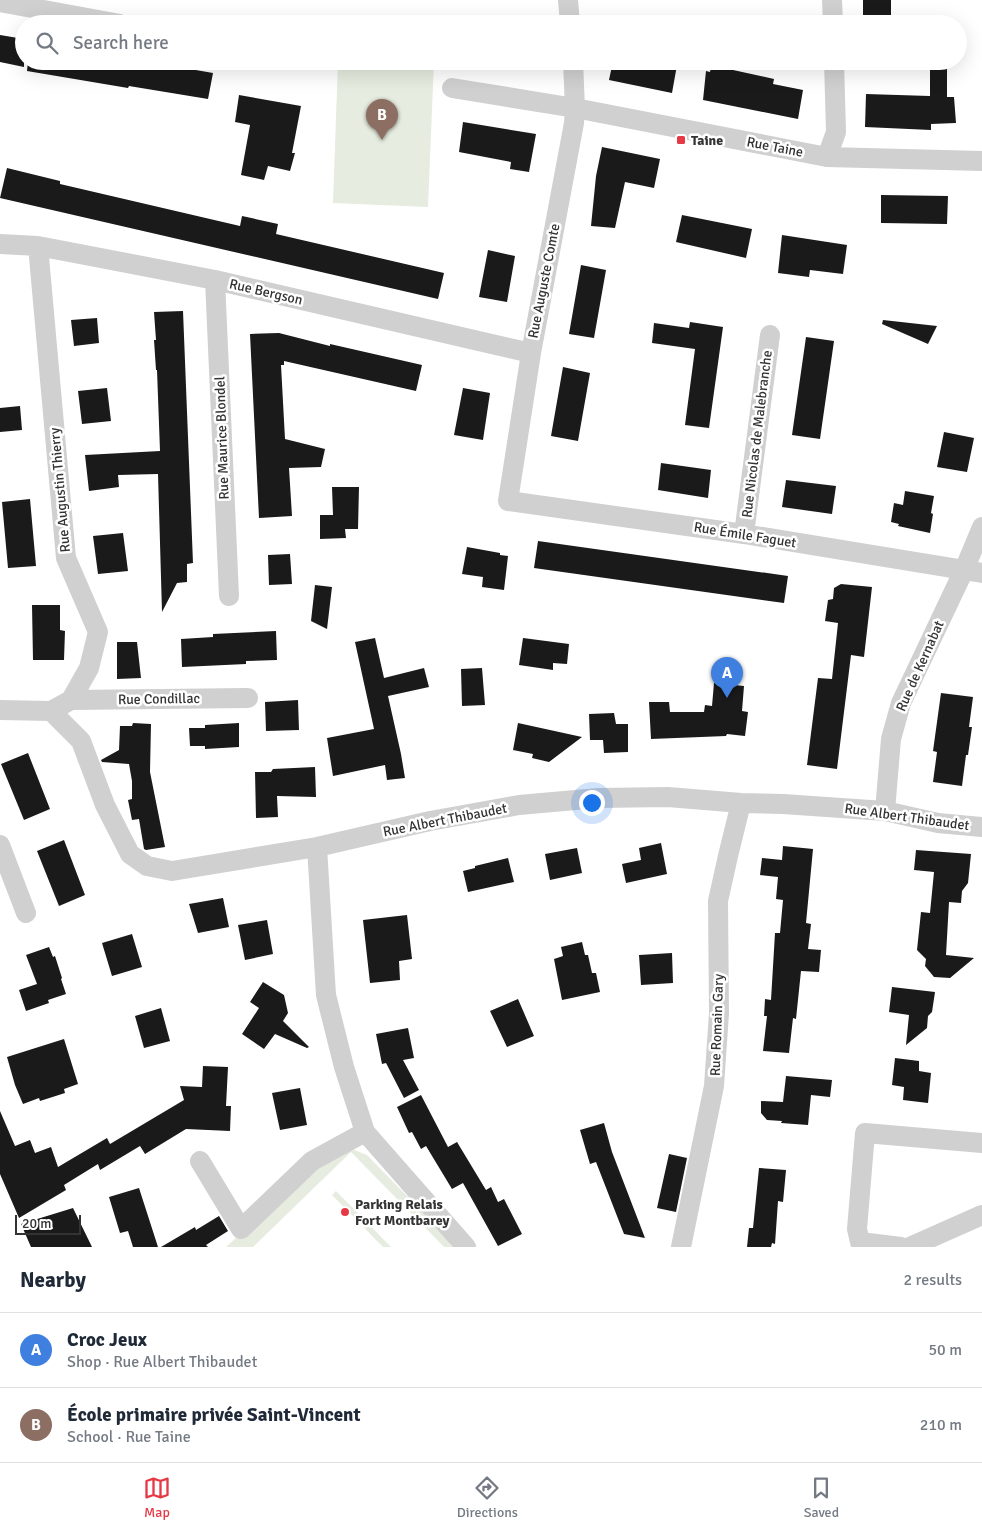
<!DOCTYPE html>
<html lang="en">
<head>
<meta charset="utf-8">
<style>
  body { margin:0; font-family:Signika,sans-serif; background:#f2f2f3; color:#1f2937 }
  .scale { position:absolute; left:15px; bottom:12px; width:66px; box-sizing:border-box; padding-left:5px; border:2px solid #333; border-top:0; font-size:14px; line-height:18px; white-space:nowrap; color:#333; -webkit-text-stroke:4px #fff; paint-order:stroke }
  .you { position:absolute; left:591px; top:802px; width:18px; height:18px; margin:-12px; border:4px solid #fff; border-radius:50%; background:#1a73e8; box-shadow:0 0 0 8px #1a73e833 }
  .badge { display:grid; place-items:center; width:32px; height:32px; border-radius:50%; background:#e63946; color:#fff; font-size:16px; font-weight:700 }
  .pin { position:absolute; translate:-50% -41px; filter:drop-shadow(0 1px 2px #0008) }
  .pin::after { content:''; position:absolute; top:26px; width:18px; height:15px; background:inherit; clip-path:polygon(0 0,100% 0,50% 100%) }
  .list { margin:0; padding:0; list-style:none }
  h2 { display:flex; justify-content:space-between; align-items:center; height:65px; margin:0; padding:0 20px; font-size:21px }
  h2 small { font-size:16px; font-weight:400; color:#747a83 }
  .list li { display:grid; grid-template-columns:32px 1fr auto; gap:15px; align-items:center; box-sizing:border-box; height:75px; padding:0 20px; border-top:1px solid #e0e1e3 }
  .list b { display:block; font-size:19px; white-space:nowrap }
  .list p { margin:0; font-size:16px; white-space:nowrap; color:#747a83 }
  .list em { font-size:16px; font-style:normal; color:#747a83 }
  .icon { flex:none; width:28px; height:28px; fill:none; stroke:currentColor; stroke-width:2; stroke-linecap:round; stroke-linejoin:round }
  .map { position:relative; flex:none; width:982px; height:1247px; overflow:hidden }
  .search { position:absolute; background:#fff; box-shadow:0 5px 20px #0002; left:15px; right:15px; top:15px; height:55px; display:flex; align-items:center; gap:12px; box-sizing:border-box; padding:0 18px; border-radius:28px; color:#747a83; font-size:19px }
  .sheet { height:215px; background:#fff }
  nav { display:flex; justify-content:space-around; align-items:center; box-sizing:border-box; height:70px; border-top:1px solid #e0e1e3; background:#fff; font-size:14px; color:#747a83 }
  nav a { display:grid; justify-items:center; gap:2px }
  nav .on { color:#e63946 }
  .map>svg:first-child { display:block }
  .green { fill:#e6ecdf }
  .building { fill:#1a1a1a }
  .lines { fill:none; stroke-linecap:round; stroke-linejoin:round }
  .street { stroke:#d0d0d0; stroke-width:20 }
  .poi-dot { fill:#e63946; stroke:#fff; stroke-width:2 }
  .labels { text-anchor:middle; dominant-baseline:central; stroke-width:5; stroke-linejoin:round; paint-order:stroke }
  .poi-label { font-size:14px; font-weight:bold; fill:#333; stroke:#fff; text-anchor:start }
  .street-label { font-size:14px; fill:#333; stroke:#fff }
</style>
</head>
<body>
<div class="map">
<svg width="982" height="1247" viewBox="0 0 982 1247">
  <rect width="100%" height="100%" fill="#fff"/>
  <path class="green" d="M340,17L435,20V24H340Z
    M338,61H434L428,207L333,203Z
    M347,1147L367,1155L451,1241L449,1243L452,1247H444L351,1152L253,1247H226L301,1178Z
    M336,1191L391,1247H383L332,1195Z"/>
  <path class="building" d="M863,0H891V24H863Z
    M0,35L24,39V67L0,62Z
    M28,61H144L213,73L208,99L129,86L128,88L27,71Z
    M613,61H657L677,65L672,93L609,80Z
    M712,62L730,65L733,70L774,79L773,84L803,90L798,119L703,100L706,71L710,72Z
    M930,65L947,66V97H954L956,123L931,124V130L865,127L866,94L930,96Z
    M239,95L301,106L292,153H295L290,171L268,166L264,180L241,175L250,125L235,122Z
    M463,122L536,134L529,172L510,169L511,162L459,152Z
    M602,147L660,159L654,188L625,182L615,228L591,226L596,176Z
    M7,168L60,181V184L240,226L242,216L278,224L276,234L444,273L438,299L0,198Z
    M881,195L948,196L947,224L881,223Z
    M682,215L752,229L746,258L676,242Z
    M782,235L847,245L843,274L810,270L809,277L778,273Z
    M488,250L515,256L507,302L479,297Z
    M581,265L606,270L594,338L569,334Z
    M183,311L193,563L187,564V582L177,583L162,612L158,474L118,475L119,487L89,491L85,455L160,451L157,370H156L154,340H156L154,312Z
    M97,318L99,343L74,346L71,320Z
    M883,320L937,326L928,344L882,324Z
    M690,322L723,327L709,428L685,425L695,349L652,343L654,323L689,328Z
    M279,333L330,346V344L422,365L416,391L284,361V365H281L285,439L325,449L321,467L289,468L292,516L259,518L250,334Z
    M806,337L834,341L820,439L792,435Z
    M563,367L590,373L578,441L551,436Z
    M107,388L111,421L82,424L78,391Z
    M463,388L490,393L483,440L454,435Z
    M20,406L22,430L0,432V408Z
    M944,432L974,438L967,472L937,467Z
    M661,463L711,470L708,498L658,490Z
    M786,480L836,486L832,514L782,507Z
    M332,487H359L358,529H345L346,538L320,539V515H333Z
    M905,491L934,496L931,513L933,514L930,533L898,526L899,524L891,522L894,503L903,505Z
    M30,499L36,566L8,568L2,502Z
    M123,533L128,571L98,574L93,536Z
    M538,541L788,576L784,603L534,568Z
    M467,547L500,553V555L508,556L504,590L482,587L483,577L462,574Z
    M290,554L292,584L269,585L268,555Z
    M841,584L872,587L864,657L851,655L837,769L807,765L818,678L832,679L838,623L825,621L828,600L833,599L834,588Z
    M315,585L332,587L327,629L311,621Z
    M32,605H60V630L65,631L64,660H33Z
    M276,631L277,660L246,661V664L182,667L181,639L213,637V634Z
    M375,638L384,678L424,668L429,687L388,696L401,754L405,778L387,780L385,765L333,776L327,738L374,729L355,642Z
    M523,638L569,644L567,664L553,663V670L519,665Z
    M117,642H137L141,678L117,679Z
    M482,668L485,705L462,706L461,669Z
    M714,683L744,686L742,711L748,712L745,736L727,734L726,736L651,739L649,702H669L670,712H704L705,705L712,706Z
    M941,693L973,697L969,727H972L968,755H966L962,786L933,782L937,752L933,751Z
    M298,700L299,730L266,731L265,702Z
    M614,713L616,724H628V752L604,753L603,740H590L589,714Z
    M133,723L151,724L150,772L165,847L146,850L144,849L139,819L132,820L128,800L132,799V781L129,764L102,762L101,760L119,750L120,726H132Z
    M239,723V747L205,749V746H190L189,728H205V725Z
    M518,723L582,737L549,762L532,758L533,754L513,750Z
    M28,753L50,809L24,820L1,764Z
    M315,767L316,797L277,796L278,817L256,818L255,772H271L273,769Z
    M64,840L85,895L59,906L37,851Z
    M661,843L667,874L626,883L622,864L641,860L639,848Z
    M783,846L813,849L806,923L811,924L808,949L821,950L819,972L801,971L796,1019L793,1018L789,1053L763,1051L767,1016H764L765,999L771,1000L775,933H780L783,900L776,899L778,877L760,875L762,858L782,860Z
    M577,848L582,873L550,880L545,854Z
    M916,850L971,854L968,883L962,891L961,903L949,902L946,955L974,958L950,978L934,977L925,966L926,959L917,950L921,912L930,913L934,872L914,870Z
    M508,858L514,882L468,892L463,871L475,868V866Z
    M223,898L229,927L198,933L189,904Z
    M407,915L412,959L399,961L400,980L370,983L363,920Z
    M267,920L273,954L245,960L238,925Z
    M132,934L142,967L112,976L102,943Z
    M582,942L585,955H588L592,973H596L600,992L562,1000L554,959L563,956L561,947Z
    M49,947L53,957L55,956L62,978L61,979L66,994L48,1000L49,1003L26,1011L19,990L37,984L26,955Z
    M672,953L673,983L641,985L639,955Z
    M263,982L284,995L288,1013L283,1021L309,1047L307,1048L275,1034L264,1049L242,1034L259,1008L250,1002Z
    M892,987L935,992L932,1012L928,1016L927,1028L906,1045L909,1015L889,1012Z
    M518,999L534,1036L507,1047L490,1011Z
    M161,1008L170,1041L144,1048L135,1016Z
    M408,1028L414,1058L403,1060L419,1090L404,1098L386,1063L382,1064L376,1034Z
    M64,1039L78,1084L64,1089L65,1093L40,1101L39,1098L23,1104L15,1085L7,1057Z
    M895,1058L919,1061V1071L931,1073L928,1103L903,1100L904,1087L892,1085Z
    M203,1066L228,1067L226,1106H231L230,1131L186,1129L145,1154L140,1146L100,1170L98,1164L64,1185L66,1190L19,1218L0,1174V1111L15,1146L30,1140L35,1153L51,1147L58,1167L107,1138L110,1144L184,1100L180,1086L202,1087Z
    M786,1076L832,1080L830,1097L811,1095L808,1125L781,1123L782,1121L767,1120L761,1113V1101L783,1102Z
    M300,1088L307,1125L280,1130L272,1093Z
    M421,1095L448,1147L457,1142L486,1190L491,1187L498,1202L504,1199L522,1234L498,1246L463,1183L452,1189L426,1146L421,1149L412,1132L409,1133L397,1107Z
    M604,1123L612,1152L645,1238L624,1234L596,1162L590,1164L580,1130Z
    M669,1154L687,1158L676,1212L657,1208Z
    M759,1168L786,1170L783,1202L778,1201L775,1244L772,1243L771,1247H747L749,1228H753Z
    M139,1188L158,1247H133L128,1231L120,1233L109,1197Z
    M73,1208L92,1247H31L21,1224Z
    M219,1216L228,1231L206,1245L208,1247H161L195,1227L196,1230Z"/>
  <g class="lines">
    <path class="street" d="M568,0L570,24
      M832,0L833,24
      M0,2L120,24
      M573,61L575,108L574,123L531,353L508,501L744,534L982,573
      M452,88L575,108L827,157L982,161
      M827,157L836,132L834,61
      M0,244L38,246L215,280L531,353
      M38,246L66,558L98,632L89,668L71,700L51,711
      M215,280L229,596
      M744,534L770,335
      M71,700L248,698
      M0,710L51,711L81,741L105,805L130,854L147,866L172,871L317,847L430,821L519,805L598,798L668,797L741,803L783,804L885,811L938,823L982,827
      M885,811L891,739L901,703L964,570L982,527
      M0,845L26,913
      M317,847L326,995L344,1067L365,1132L466,1247
      M200,1161L241,1229L312,1161L365,1132
      M681,1247L714,1086L719,1013L718,901L728,856L741,803
      M901,1247L860,1242L857,1229L865,1133L982,1143
      M910,1247L982,1215"/>
  </g>
  <g class="poi-dot">
    <rect x="676" y="135" width="10" height="10" rx="2.5"/>
    <circle cx="345" cy="1212" r="5"/>
  </g>
  <g class="labels">
    <g class="poi-label">
      <text x="691" y="140">Taine</text>
      <text x="355" y="1204">Parking Relais<tspan x="355" dy="16">Fort Montbarey</tspan></text>
    </g>
    <g class="street-label">
      <text transform="translate(775 147) rotate(11)">Rue Taine</text>
      <text transform="translate(544 281) rotate(-79)">Rue Auguste Comte</text>
      <text transform="translate(266 292) rotate(13)">Rue Bergson</text>
      <text transform="translate(757 434) rotate(-83)">Rue Nicolas de Malebranche</text>
      <text transform="translate(222 438) rotate(-92)">Rue Maurice Blondel</text>
      <text transform="translate(60 490) rotate(-95)">Rue Augustin Thierry</text>
      <text transform="translate(745 535) rotate(9)">Rue Émile Faguet</text>
      <text transform="translate(920 666) rotate(-66)">Rue de Kernabat</text>
      <text transform="translate(159 699) rotate(-1)">Rue Condillac</text>
      <text transform="translate(907 817) rotate(8)">Rue Albert Thibaudet</text>
      <text transform="translate(445 820) rotate(-11)">Rue Albert Thibaudet</text>
      <text transform="translate(717 1025) rotate(-88)">Rue Romain Gary</text>
    </g>
  </g>
</svg>
<div class="scale">20 m</div>
<div class="you"></div>
<div class="pin badge" style="left:727px;top:698px;background:#3f7fe0">A</div>
<div class="pin badge" style="left:382px;top:140px;background:#8d6e63">B</div>
<div class="search"><svg class="icon" aria-label="search" viewBox="0 0 24 24"><circle cx="10" cy="10" r="6"/><path d="M15 15l6 6"/></svg>Search here</div>
</div>
<section class="sheet">
<h2>Nearby<small>2 results</small></h2>
<ul class="list">
<li><span class="badge" style="background:#3f7fe0">A</span><div><b>Croc Jeux</b><p>Shop · Rue Albert Thibaudet</p></div><em>50 m</em></li>
<li><span class="badge" style="background:#8d6e63">B</span><div><b>École primaire privée Saint-Vincent</b><p>School · Rue Taine</p></div><em>210 m</em></li>
</ul>
</section>
<nav>
<a class="on"><svg class="icon" aria-label="map" viewBox="0 0 24 24"><path d="M3 6l6-2 6 2 6-2v14l-6 2-6-2-6 2zM9 4v14M15 6v14"/></svg>Map</a>
<a><svg class="icon" aria-label="directions" viewBox="0 0 24 24"><path d="M12 3l9 9-9 9-9-9zM9 14v-3h6M13 9l2 2-2 2"/></svg>Directions</a>
<a><svg class="icon" aria-label="saved" viewBox="0 0 24 24"><path d="M7 4h10v16l-5-4-5 4z"/></svg>Saved</a>
</nav>
</body>
</html>
